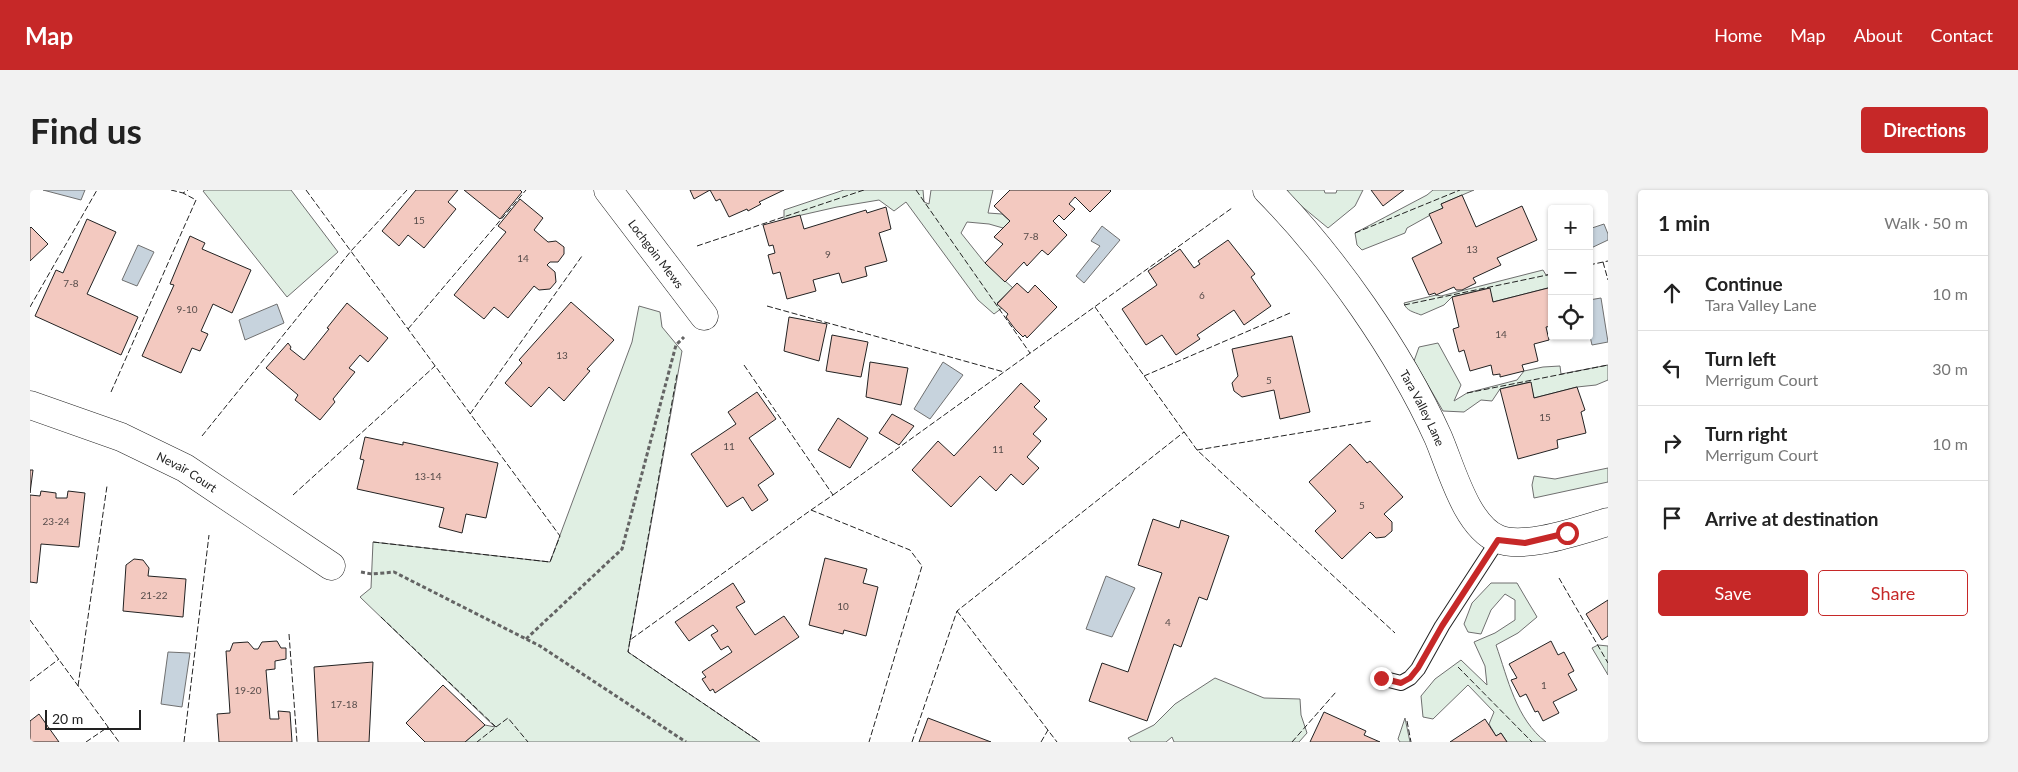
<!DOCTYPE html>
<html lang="en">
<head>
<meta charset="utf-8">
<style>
  body { margin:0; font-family:Lato,sans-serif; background:#f2f2f2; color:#222 }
  .controls { position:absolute; right:15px; top:15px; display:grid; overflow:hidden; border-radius:5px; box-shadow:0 1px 4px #0004 }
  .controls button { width:45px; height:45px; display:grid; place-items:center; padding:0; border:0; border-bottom:1px solid #e0e0e0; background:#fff; color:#222; font:25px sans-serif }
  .scale { position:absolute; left:15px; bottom:12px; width:96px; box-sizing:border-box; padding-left:5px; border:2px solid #222; border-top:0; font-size:14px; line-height:18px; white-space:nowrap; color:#222; -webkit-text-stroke:4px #fff; paint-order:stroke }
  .stop { position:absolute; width:15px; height:15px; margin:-11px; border:4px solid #c62828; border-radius:50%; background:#fff }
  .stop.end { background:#c62828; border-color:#fff; box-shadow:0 1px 5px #0008 }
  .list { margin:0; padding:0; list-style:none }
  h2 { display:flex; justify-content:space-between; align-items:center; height:65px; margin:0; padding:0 20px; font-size:21px }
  h2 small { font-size:16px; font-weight:400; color:#767676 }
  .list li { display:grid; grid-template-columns:32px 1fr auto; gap:15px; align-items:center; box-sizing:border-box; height:75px; padding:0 20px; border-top:1px solid #e0e0e0 }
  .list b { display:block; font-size:19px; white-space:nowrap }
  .list p { margin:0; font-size:16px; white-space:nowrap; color:#767676 }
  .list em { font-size:16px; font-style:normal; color:#767676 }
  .actions { display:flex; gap:10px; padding:15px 20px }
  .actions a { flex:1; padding:11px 0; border:1px solid #c62828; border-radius:5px; text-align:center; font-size:18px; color:#c62828 }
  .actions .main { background:#c62828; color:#fff }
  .icon { flex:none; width:28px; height:28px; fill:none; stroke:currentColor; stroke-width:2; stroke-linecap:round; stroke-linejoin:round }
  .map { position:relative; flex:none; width:1578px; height:552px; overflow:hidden; border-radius:5px }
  header { display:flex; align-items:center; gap:30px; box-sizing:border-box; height:70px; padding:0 25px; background:#c62828; color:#fff }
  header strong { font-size:24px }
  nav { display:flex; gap:28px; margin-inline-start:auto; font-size:18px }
  .intro { display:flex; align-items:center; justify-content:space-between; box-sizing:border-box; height:120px; padding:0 30px }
  h1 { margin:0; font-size:35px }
  .button { padding:12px 22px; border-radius:5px; background:#c62828; color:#fff; font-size:18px; font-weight:700 }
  main { display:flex; gap:30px; padding:0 30px }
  aside { flex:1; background:#fff; border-radius:5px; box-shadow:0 1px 4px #0004 }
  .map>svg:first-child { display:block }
  .green { fill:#e0efe3; stroke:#6f6f6f }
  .water { fill:#c7d3dd; stroke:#6f6f6f }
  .building { fill:#f3c9c0; stroke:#222 }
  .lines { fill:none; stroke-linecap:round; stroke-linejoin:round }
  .service-casing { stroke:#222; stroke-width:16 }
  .minor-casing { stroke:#222; stroke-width:29 }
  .path { stroke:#646464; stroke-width:3; stroke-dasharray:4 2.5; stroke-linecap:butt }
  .service { stroke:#fff; stroke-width:14 }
  .minor { stroke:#fff; stroke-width:28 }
  .fence { stroke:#222; stroke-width:1; stroke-dasharray:6 2.5; stroke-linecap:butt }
  .route { stroke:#c62828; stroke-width:6 }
  .labels { text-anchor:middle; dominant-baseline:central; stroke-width:4; stroke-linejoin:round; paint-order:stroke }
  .number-label { font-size:10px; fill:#564c4a }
  .street-label { font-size:12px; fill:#222; stroke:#fff }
</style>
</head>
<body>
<header>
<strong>Map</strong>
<nav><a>Home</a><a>Map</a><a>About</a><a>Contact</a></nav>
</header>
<div class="intro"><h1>Find us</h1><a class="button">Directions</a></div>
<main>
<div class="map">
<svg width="1578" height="552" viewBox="0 0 1578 552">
  <rect width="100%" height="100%" fill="#fff"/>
  <path class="green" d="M175,0H261L308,62L257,107L173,1Z
    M814,0H893L894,12L899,14L901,0H963L958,23L972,24L980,31L973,38L959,34L937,32L931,43L955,73L983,98L967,113L972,118L964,124L948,110L876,12L864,21L849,10L807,17L754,29V20Z
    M1252,0H1294L1295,3H1306L1307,0H1333L1325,16L1298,38Z
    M1403,0H1444L1411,14L1413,18L1377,38L1375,43L1332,60L1327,55L1325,43L1397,5Z
    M1513,80L1516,85L1522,84V97L1463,112L1459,98L1422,107L1414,115L1391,125C1384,122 1376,121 1374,113L1406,105L1411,106Z
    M609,116L630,122L632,137L652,161L598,462L730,552H435L455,535L465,537L330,407L341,398L343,352L520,372L602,152Z
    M1408,153L1431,195L1424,211L1437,203L1487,190L1494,181L1513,177L1530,176L1531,184L1578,175V190L1566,195L1547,197L1504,208L1500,192L1470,199L1462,211L1451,210L1434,222L1413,221L1384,171L1389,157Z
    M1578,278V292L1504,308L1502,295L1504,286L1525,289Z
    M1461,393H1487L1507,427L1488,443L1466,455C1478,489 1486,529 1516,552H1477L1471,543L1466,546L1459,534L1464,522L1438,495L1403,529L1393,527L1391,506L1405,489L1431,470L1457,495L1455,476L1444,452L1465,443L1485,430V410L1475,404L1461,420L1451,444L1438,442L1434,434L1442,413Z
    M1568,455L1578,456V485L1562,458Z
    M1185,488L1234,508L1270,509L1271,525L1277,543L1269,552H1144L1142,547L1136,552H1101L1098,548L1124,535L1145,514Z
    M1375,528L1380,552H1370L1368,549Z"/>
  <path class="water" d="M13,0H55L51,10Z
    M1574,34L1578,44V50L1559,59V39Z
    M1072,36L1090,50L1054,93L1046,86L1070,56L1061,51Z
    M108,55L124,62L107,96L92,90Z
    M1571,108L1578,152L1562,155L1559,142V110Z
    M247,114L254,133L215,150L209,130Z
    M913,172L933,185L900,229L884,219Z
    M1076,386L1105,398L1082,447L1056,439Z
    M138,462L160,463L152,517L131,514Z"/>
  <path class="building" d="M386,0H428L418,12L426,19L394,58L378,45L369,56L352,41Z
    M434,0H490L492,2L470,29Z
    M660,0H754L729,12L731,14L718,21L717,19L699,27L690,9L686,11L680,0L664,9Z
    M980,0H1080L1081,1L1060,22L1045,7L1039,14L1045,19L1034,30L1029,25L1023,31L1037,45L1018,65L1012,60L997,76L994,72L975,92L955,73L973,54L964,47L980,31L964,16Z
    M1341,0H1374L1353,16Z
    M1432,5L1446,37L1492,16L1507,50L1467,68L1471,75L1443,88L1446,93L1432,100H1426L1424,97L1406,105L1405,103L1399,105L1382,68L1412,53L1399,24L1413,18L1411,14Z
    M490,9L513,28L504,40L518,52L526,51L534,57V64L528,72H520L517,75L525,82L526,92L520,99L509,100L504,96L478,128L464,117L454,129L424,105L476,42L468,36Z
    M856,17L861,39L849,43L857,71L835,77L837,86L812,93L809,83L783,90L786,101L757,109L750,82L743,84L738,65L745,63L743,55L739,56L733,35L770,25L774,39L836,20L837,23Z
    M57,29L86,42L57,104L108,127L91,165L5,126L26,80L33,83Z
    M1,37L18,54L0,71V38Z
    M160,46L175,53L172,59L221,80L202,123L183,114L171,141L178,144L170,161L162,158L151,183L112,166L144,95L140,94Z
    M1198,50L1225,84L1221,87L1241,116L1214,135L1204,120L1167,145L1170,149L1146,165L1132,145L1116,155L1092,119L1127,95L1118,81L1150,59L1164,78L1170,74L1168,71Z
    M987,93L998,103L1005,95L1027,117L997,148L995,145L993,147L985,139L976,127L978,124L967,114Z
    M1522,97V136L1516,137L1519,150L1504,154L1508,171L1492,175L1494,181L1470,187V184L1463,185L1461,175L1440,181L1434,160L1429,162L1423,139L1429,137L1422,107L1460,98L1463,112Z
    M541,112L584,150L557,179L560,181L534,211L519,197L501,217L475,193L492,173L489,170Z
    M317,113L358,148L338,172L330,165L319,178L325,182L303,209L305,212L290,230L265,210L268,205L236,178L258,153L261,157L260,159L274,170L299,139L297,138Z
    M759,127L797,134L789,171L754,161Z
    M802,145L838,152L831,187L796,181Z
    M1262,146L1280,222L1250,229L1244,200L1212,207L1204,201L1202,193L1208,186L1202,159Z
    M840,172L878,178L871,215L836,207Z
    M1501,192L1504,208L1547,197L1555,220L1551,222L1556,243L1527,250L1528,258L1488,269L1470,199Z
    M991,193L1010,211L1004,217L1017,229L1003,244L1011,251L997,267L1009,278L993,295L981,284L966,301L950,286L921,317L882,280L908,251L924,266Z
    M727,202L746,229L719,248L744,284L728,295L738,310L722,321L713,307L697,317L661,264L706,234L698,222Z
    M862,224L884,236L869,255L849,243Z
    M808,228L838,248L820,278L788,260Z
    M335,247L373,255V252L468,273L456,328L436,324L432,343L409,337L414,318L327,299L334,270L330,269Z
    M1320,254L1337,273L1340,271L1373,307L1354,324L1362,332V341L1355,347L1346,348L1340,342L1312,369L1285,341L1306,321L1279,292Z
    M0,280H3L0,303Z
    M11,301L26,303V308H37L38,301L55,303L49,357L11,354L7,393L0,392V305L10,306Z
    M1123,329L1149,338L1151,330L1199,346L1177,410L1169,407L1151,457L1144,454L1117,531L1059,511L1072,473L1098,482L1132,383L1108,375Z
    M795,368L837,379L833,393L848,397L836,446L814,440L813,444L779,435Z
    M104,369L113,370L119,378L118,386L156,389L153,427L93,421L96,375Z
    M703,393L715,412L706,417L725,445L754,426L769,447L685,503L683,499L680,501L672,489L676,487L672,482L702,462L698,456L691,460L681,445L688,441L683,435L659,451L645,432Z
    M1578,410V446L1572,450L1556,424Z
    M247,451L251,458H256V469L245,471V479L236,480L240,529H249L248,521L260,522L262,552H189L187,524L200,523L196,461H200L203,453L218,452L224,459H228L232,452Z
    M1521,451L1528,465L1534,462L1544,481L1538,484L1547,500L1523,512L1529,523L1513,531L1508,521L1505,522L1496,504L1490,507L1481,490L1487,488L1479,474Z
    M343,472L339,552H288L284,477Z
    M413,495L455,535L435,552H395L376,533Z
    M1294,522L1336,541L1334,545L1350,552H1280Z
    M9,524L29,552H0V531Z
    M898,528L961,552H889Z
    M1455,529L1466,546L1471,543L1477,552H1420Z"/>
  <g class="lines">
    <defs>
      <path id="service" d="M1351,488L1371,493L1380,488L1388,479L1412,436L1468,350"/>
      <g id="minor">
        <path id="s1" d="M578,0L674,126"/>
        <path id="s2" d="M1237,0C1303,67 1369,161 1408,247C1421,277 1436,336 1468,349C1495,360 1550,340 1578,332"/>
        <path id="s3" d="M0,215L91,247L155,278L301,376"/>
      </g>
    </defs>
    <use href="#service" class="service-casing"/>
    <use href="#minor" class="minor-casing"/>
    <path class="path" d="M331,382L342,384L364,382L510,456L656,552
      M496,449L592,359L646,155L654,147"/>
    <use href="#service" class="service"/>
    <use href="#minor" class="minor"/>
    <path class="fence" d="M141,0L153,3
      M276,0L530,346L520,372L343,352
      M886,0L1000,163
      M1325,43L1430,0
      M667,56L834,0
      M1573,72L1578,90
      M1559,75L1578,71
      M1374,115L1522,84
      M737,116L974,182
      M0,117L67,0
      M1065,117L1167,260L1365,443
      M378,139L496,0
      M714,175L803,305L781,320
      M1114,186L1260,123
      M81,202L166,10L153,3L158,0
      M1437,203L1578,175
      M440,224L552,66
      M172,246L321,61L377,0
      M1167,260L1342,231
      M263,305L405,176
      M803,305L1202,18
      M1529,388L1578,473
      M927,421L1027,552
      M351,427L466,537L447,552
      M0,430L89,552
      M259,444L267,552
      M600,450L647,184
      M1428,477L1502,552
      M0,491L29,469
      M48,496L77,296
      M1377,531L1381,552
      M466,537L478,528L498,552
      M727,550L598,462L600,450L781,320L880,360L892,376L839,552
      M56,552L78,537
      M154,552L179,345
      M882,552L927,421L1154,242
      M1011,552L1018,540
      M1262,552L1306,502"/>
  </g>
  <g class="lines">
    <path class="route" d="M1351,488L1371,493L1380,488L1388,478L1412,436L1468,350L1495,353L1537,343"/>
  </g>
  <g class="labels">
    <g class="number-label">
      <text x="389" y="30">15</text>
      <text x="1001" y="46">7-8</text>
      <text x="1442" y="59">13</text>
      <text x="798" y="64">9</text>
      <text x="493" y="68">14</text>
      <text x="41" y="93">7-8</text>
      <text x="1172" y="105">6</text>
      <text x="157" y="119">9-10</text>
      <text x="1471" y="144">14</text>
      <text x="532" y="165">13</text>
      <text x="1239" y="190">5</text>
      <text x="1515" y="227">15</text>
      <text x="699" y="256">11</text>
      <text x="968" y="259">11</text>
      <text x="398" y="286">13-14</text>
      <text x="1332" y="315">5</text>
      <text x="26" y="331">23-24</text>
      <text x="124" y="405">21-22</text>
      <text x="813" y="416">10</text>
      <text x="1138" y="432">4</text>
      <text x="1514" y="495">1</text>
      <text x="218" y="500">19-20</text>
      <text x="314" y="514">17-18</text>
    </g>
    <g class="street-label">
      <text stroke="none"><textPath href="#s1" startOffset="80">Lochgoin Mews</textPath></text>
      <text stroke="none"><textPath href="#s2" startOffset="269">Tara Valley Lane</textPath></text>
      <text stroke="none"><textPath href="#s3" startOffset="171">Nevair Court</textPath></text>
    </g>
  </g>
</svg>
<div class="controls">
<button>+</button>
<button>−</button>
<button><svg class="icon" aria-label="locate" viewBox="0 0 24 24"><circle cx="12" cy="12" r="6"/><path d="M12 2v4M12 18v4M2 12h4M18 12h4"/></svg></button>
</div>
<div class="scale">20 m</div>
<div class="stop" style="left:1537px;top:343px"></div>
<div class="stop end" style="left:1351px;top:488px"></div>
</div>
<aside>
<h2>1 min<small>Walk · 50 m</small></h2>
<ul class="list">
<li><svg class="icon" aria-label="ahead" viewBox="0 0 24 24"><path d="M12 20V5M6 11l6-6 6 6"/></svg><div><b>Continue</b><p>Tara Valley Lane</p></div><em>10 m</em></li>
<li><svg class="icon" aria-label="left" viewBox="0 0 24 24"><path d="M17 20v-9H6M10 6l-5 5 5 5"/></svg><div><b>Turn left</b><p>Merrigum Court</p></div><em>30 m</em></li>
<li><svg class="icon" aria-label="right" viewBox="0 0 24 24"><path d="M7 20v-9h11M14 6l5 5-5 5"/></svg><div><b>Turn right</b><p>Merrigum Court</p></div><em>10 m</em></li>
<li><svg class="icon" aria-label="arrive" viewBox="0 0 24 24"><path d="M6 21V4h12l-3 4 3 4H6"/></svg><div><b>Arrive at destination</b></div></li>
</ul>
<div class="actions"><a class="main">Save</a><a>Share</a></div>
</aside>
</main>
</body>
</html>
